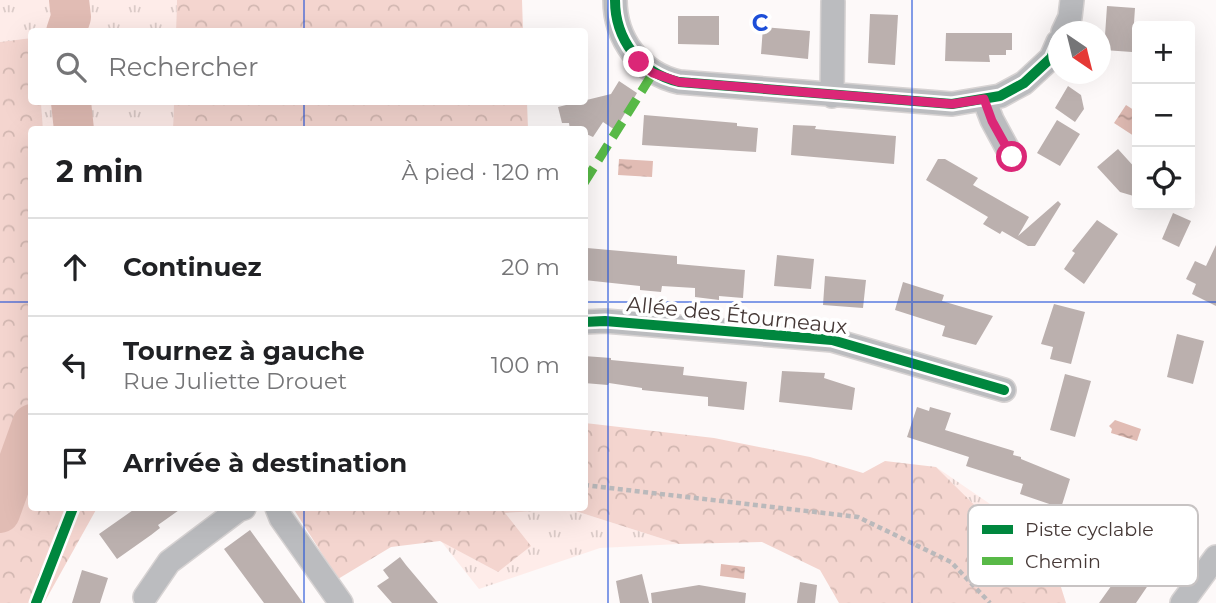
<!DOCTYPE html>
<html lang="fr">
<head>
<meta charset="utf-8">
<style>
  body { margin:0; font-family:Montserrat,sans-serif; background:#f2f2f2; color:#202124 }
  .controls { position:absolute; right:21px; top:21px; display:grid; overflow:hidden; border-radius:7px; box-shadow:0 7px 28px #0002 }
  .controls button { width:63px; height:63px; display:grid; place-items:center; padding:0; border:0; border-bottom:2px solid #e0e0e0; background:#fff; color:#202124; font:35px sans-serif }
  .compass { position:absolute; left:1048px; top:21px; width:63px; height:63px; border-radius:50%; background:#fff; box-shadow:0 7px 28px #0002; rotate:145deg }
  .stop { position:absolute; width:21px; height:21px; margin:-16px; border:5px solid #db2777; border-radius:50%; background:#fff }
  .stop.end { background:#db2777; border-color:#fff; box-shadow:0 2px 7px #0008 }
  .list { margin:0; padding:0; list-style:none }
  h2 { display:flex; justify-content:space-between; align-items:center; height:91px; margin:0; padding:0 28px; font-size:30px }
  h2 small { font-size:23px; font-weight:400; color:#757577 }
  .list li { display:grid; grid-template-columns:46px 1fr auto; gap:21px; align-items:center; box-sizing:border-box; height:98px; padding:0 28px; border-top:2px solid #e0e0e0 }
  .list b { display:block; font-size:26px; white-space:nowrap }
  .list p { margin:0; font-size:23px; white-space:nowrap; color:#757577 }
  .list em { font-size:23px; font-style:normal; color:#757577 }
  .icon { flex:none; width:38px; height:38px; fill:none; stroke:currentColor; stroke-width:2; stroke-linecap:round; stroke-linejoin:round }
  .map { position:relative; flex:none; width:1216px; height:603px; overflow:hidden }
  .search { position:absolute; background:#fff; box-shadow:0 7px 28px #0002; left:28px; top:28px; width:560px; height:77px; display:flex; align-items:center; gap:18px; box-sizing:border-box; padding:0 24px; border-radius:7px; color:#757577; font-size:26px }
  .panel { position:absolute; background:#fff; box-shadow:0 7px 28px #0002; left:28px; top:126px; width:560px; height:385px; border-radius:7px }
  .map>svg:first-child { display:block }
  .grass { fill:url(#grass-tufts) }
  .forest { fill:url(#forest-crowns) }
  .water { fill:url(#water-ripples) }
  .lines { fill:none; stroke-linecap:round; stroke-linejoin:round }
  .river { stroke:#e1bcb4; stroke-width:40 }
  .building { fill:#bbb0ae }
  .street-casing { stroke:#d7d3d3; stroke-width:26 }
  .path { stroke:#bab9bb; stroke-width:4.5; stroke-dasharray:5 3.5; stroke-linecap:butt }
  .street { stroke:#bbbcbf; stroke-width:23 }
  .quiet { stroke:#58b947; stroke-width:9; stroke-dasharray:18 9; stroke-linecap:butt }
  .cycleway-casing { stroke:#fff; stroke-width:15 }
  .cycleway { stroke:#00873e; stroke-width:10 }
  .route { stroke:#db2777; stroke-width:9 }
  .grid { fill:none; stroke:#1d4ed8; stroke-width:2; stroke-opacity:0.55 }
  .labels { text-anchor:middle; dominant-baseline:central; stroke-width:7; stroke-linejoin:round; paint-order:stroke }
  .street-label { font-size:21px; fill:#453836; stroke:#fff }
  .key { fill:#fff; stroke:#c7c3c3; stroke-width:2 }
  .key-label { font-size:19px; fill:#453836 }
  .grid-label { font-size:23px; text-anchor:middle; font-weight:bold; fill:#1d4ed8; stroke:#fff; stroke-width:7; stroke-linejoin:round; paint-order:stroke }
</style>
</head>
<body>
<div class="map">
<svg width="1216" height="603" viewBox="0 0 1216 603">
  <defs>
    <pattern id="grass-tufts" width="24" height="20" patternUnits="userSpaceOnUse" patternTransform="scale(1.75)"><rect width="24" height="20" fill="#feece9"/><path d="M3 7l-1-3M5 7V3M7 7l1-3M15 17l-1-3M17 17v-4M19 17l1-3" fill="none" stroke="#dbcbc8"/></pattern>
    <pattern id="forest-crowns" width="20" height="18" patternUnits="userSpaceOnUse" patternTransform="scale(1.75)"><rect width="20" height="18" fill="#f4d5cf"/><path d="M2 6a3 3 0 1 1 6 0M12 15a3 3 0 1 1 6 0" fill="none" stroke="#d3b8b2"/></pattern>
    <pattern id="water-ripples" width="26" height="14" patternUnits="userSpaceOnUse" patternTransform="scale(1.75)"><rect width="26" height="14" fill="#e1bcb4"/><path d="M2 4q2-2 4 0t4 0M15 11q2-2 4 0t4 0" fill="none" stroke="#b89a93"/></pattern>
  </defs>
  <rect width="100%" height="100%" fill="#fdf9f9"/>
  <path class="grass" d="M0,0H177L176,31L32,32L31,38L0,42Z
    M41,102H174L173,129H43Z
    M936,467L1012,519L1061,539L1055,568L1015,545Z
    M569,509L679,544L600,548L479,589L441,541L498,572L504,513Z"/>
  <path class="forest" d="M177,0H522L523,31H176Z
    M31,38L32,102H41L43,129L32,130V508H97L44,603H0V42Z
    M174,102H527L528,129H173Z
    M585,423L714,438L810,457L863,473L885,461L936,467L1015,545L1055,568L1066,603H839L820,570L762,542L679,544L569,509L505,513L531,546L498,572L440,541L391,547L338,579L293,508H584Z"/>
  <path class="water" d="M1126,105L1137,112V138L1114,123Z
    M619,159L653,161L652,177L618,175Z
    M1115,420L1141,429L1137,441L1111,433L1112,429L1109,426Z
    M721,564L745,567L744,579L720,576Z"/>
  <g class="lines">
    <path class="river" d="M66,32L71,17L69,0
      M71,102L74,130
      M0,513L32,424"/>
  </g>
  <path class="building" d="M1107,6L1135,8L1132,52L1104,50Z
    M870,14L898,15L895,65L868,63Z
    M678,16H719V45L678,44Z
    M763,27L810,31L808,59L761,54Z
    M946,33H1012V50H1006V55H989L990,62L945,61Z
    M619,81L637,93L615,130L603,122L593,137L584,133V130H570L569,123H562L558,107L611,94Z
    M1068,86L1081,95L1084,109L1075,122L1055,108Z
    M644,115L737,123V126L758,128L756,152L642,145Z
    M1057,120L1080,134L1060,166L1037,153Z
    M793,125L816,126L815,129L896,136L894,164L791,155Z
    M1118,149L1137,170V197L1120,192L1097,167Z
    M938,159H945L978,178L973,185L1029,217L1018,236L1058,201L1061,204L1035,246H1028L1002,231L1000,234L983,224L988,217L926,180Z
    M1173,213L1191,221L1179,247L1162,239Z
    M1097,220L1118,234L1084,284L1064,269L1075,253L1072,251Z
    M1216,245V306L1192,294L1196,284L1186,279L1195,261L1206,266Z
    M587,248L677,256V264L745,270L743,298L719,296V300L695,297V288L662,286L661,292L640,290V286L584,280Z
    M777,255L814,259L811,289L774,286Z
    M825,276L866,280L863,308L823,305Z
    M903,282L944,295L942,301L993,316L976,345L942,336L945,326L895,310Z
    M1054,304L1085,312L1071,364L1050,359L1053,347L1041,344Z
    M1177,334L1204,341L1193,384L1167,377Z
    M584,356L611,358V360L684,367L683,375L747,382L744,410L708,406V397L642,390V388L609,383L608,385L584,383Z
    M782,371L825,373L824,378L855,388L852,410L779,402Z
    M1065,374L1091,381L1075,437L1050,430Z
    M917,407L929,411L930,407L951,413L945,430L1014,451L1013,455L1021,457V459L1070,479L1061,508L1020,494L1023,484L966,466L969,457L907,437Z
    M136,508H182L158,525L160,528L151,535L117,559L99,534Z
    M1171,510L1197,526L1174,559L1168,556L1136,603H1099L1124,568L1126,569L1132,561L1135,563Z
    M250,530L303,603H264L224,549Z
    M400,557L406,565L438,603H392L377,586L389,578L383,570Z
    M82,570L108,578L100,603H72Z
    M642,574L649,603H620L616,581Z
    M800,582L817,585L815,603H797Z
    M699,585L746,593L745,603H652L651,593Z"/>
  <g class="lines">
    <defs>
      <path id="street" d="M615,0C615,39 640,73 679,82L952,104L1000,96L1024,83L1051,58L1058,42
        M1063,32L1070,17L1072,0
        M832,96L833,2
        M984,99L992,120L1012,157
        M584,322L605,321L832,340L1004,390
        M277,508L281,518L341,603
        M145,597L169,562L238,510L244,508
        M1182,603L1216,557"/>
    </defs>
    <use href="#street" class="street-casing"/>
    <path class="path" d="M584,485L858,517L951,562L990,603"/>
    <use href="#street" class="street"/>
    <path class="quiet" d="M584,183L653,73"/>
    <defs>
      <path id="cycleway" d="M615,0C615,39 640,73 679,82L952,104L1000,96L1024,83L1051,58L1058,42
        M584,322L605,321L832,340L1004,390
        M36,603L73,508"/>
    </defs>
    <use href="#cycleway" class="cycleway-casing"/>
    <use href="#cycleway" class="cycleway"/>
  </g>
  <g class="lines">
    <path class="route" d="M639,62L653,73L679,82L952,104L984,99L992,121L1012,157"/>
  </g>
  <path class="grid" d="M304,0V32M608,0V603M912,0V603M304,102V130M0,302H32M584,302H1216M304,508V603"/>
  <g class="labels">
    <g class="street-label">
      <text transform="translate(737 315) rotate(6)">Allée des Étourneaux</text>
    </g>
  </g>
  <rect x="968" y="505" width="230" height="81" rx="10" class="key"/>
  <rect x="982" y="525" width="31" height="9" fill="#00873e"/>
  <rect x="982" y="557" width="31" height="8" fill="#58b947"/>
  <g class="key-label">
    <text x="1025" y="536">Piste cyclable</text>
    <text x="1025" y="568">Chemin</text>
  </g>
  <g class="grid-label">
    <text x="760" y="31">C</text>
  </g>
</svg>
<div class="controls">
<button>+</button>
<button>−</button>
<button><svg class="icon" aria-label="locate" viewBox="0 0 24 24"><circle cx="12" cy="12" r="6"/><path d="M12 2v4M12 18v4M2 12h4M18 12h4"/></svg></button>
</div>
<svg class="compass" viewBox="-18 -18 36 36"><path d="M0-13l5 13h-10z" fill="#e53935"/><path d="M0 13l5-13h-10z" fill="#757577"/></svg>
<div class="stop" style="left:1012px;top:157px"></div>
<div class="stop end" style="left:639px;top:62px"></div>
<div class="search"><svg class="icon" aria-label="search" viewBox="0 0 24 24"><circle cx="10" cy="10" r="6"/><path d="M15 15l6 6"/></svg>Rechercher</div>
<section class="panel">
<h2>2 min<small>À pied · 120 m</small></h2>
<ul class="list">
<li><svg class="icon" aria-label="ahead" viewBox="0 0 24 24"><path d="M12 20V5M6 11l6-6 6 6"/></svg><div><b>Continuez</b></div><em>20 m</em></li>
<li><svg class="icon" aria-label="left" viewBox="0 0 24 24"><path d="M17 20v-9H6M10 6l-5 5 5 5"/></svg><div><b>Tournez à gauche</b><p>Rue Juliette Drouet</p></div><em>100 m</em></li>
<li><svg class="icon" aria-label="arrive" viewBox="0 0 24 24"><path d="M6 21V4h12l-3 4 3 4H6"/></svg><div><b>Arrivée à destination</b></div></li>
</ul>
</section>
</div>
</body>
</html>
